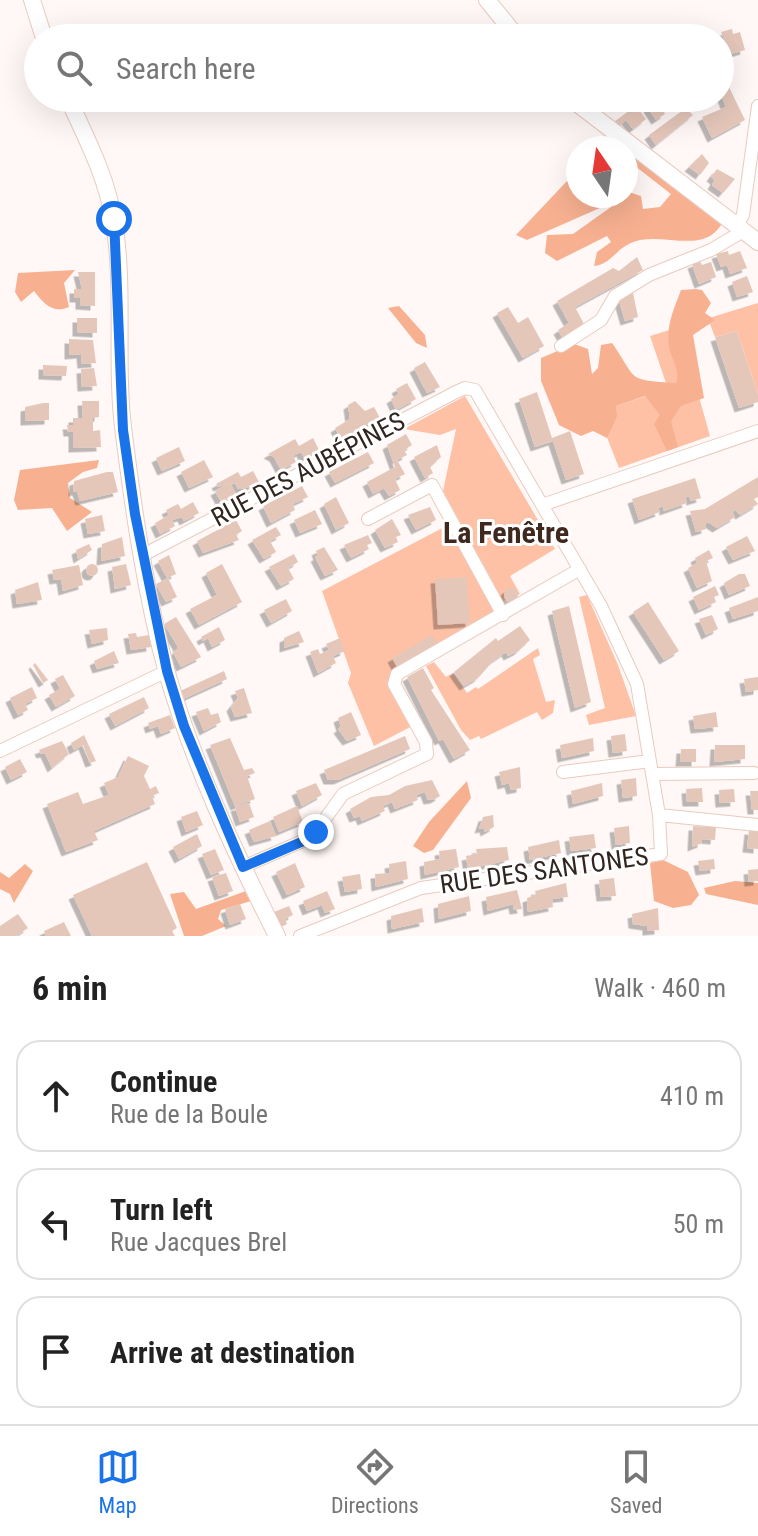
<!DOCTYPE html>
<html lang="en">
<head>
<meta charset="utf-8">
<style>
  body { margin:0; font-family:"Roboto Condensed",sans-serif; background:#f2f2f2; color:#222 }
  .compass { position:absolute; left:566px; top:136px; width:72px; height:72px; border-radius:50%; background:#fff; box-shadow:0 8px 32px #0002; rotate:347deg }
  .stop { position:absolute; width:24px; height:24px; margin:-18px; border:6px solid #1a73e8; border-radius:50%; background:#fff }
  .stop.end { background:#1a73e8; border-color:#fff; box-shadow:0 2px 8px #0008 }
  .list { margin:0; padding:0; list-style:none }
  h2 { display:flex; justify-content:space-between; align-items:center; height:104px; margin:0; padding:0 32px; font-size:34px }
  h2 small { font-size:26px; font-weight:400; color:#767676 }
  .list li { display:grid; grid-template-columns:52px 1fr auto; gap:24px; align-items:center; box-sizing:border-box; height:112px; margin:0 16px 16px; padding:0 16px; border:2px solid #e0e0e0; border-radius:24px }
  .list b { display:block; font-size:30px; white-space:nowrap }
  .list p { margin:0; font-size:26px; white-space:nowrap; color:#767676 }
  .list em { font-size:26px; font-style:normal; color:#767676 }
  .icon { flex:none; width:44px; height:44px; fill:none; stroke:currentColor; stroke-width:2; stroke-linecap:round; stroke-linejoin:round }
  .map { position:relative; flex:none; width:758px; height:936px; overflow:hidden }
  .search { position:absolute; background:#fff; box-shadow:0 8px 32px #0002; left:24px; right:24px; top:24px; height:88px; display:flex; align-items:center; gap:20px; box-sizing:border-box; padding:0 28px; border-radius:44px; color:#767676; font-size:30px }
  .sheet { height:488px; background:#fff }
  nav { display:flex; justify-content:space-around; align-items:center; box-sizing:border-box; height:112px; border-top:2px solid #e0e0e0; background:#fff; font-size:22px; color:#767676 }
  nav a { display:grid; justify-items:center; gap:4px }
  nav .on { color:#1a73e8 }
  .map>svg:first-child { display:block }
  .green { fill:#fec1a6 }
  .forest { fill:#f7b191 }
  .building { fill:#e5c7ba; filter:url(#shadow) }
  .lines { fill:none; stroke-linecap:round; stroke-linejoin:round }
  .minor-casing { stroke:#e9cbbe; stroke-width:14 }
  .tertiary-casing { stroke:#e9cbbe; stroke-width:18 }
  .minor { stroke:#fff; stroke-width:12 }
  .tertiary { stroke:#fff; stroke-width:16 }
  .route { stroke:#1a73e8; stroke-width:10 }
  .labels { text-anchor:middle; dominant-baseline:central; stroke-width:6; stroke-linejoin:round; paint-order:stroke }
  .street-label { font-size:26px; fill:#302520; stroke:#fff }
  .quarter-label { font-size:30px; font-weight:bold; fill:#3f281e; stroke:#fff }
</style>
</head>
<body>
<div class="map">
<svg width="758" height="936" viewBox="0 0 758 936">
  <defs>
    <filter id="shadow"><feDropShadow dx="-4.5" dy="4.5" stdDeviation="0" flood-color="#0004"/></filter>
  </defs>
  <rect width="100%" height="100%" fill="#fff8f6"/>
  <path class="green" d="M758,303V395L737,331L715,337L710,324L681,333L710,436L619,468L597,412L668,389L650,336Z
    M465,396L555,549L510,576L520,594L503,601L443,491L456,429L440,435L404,429Z
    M452,523L503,615L394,679L416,724L374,746L348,683L351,673L322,591Z
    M587,595L618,665L636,716L589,725L586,715L605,708L579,597Z
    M538,648L540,655L533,659L546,702L555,700L553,713L542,720L537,712L481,739L479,736L470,740L461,730L426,666L434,662L446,677L453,673L467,693L476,687L478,689Z"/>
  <path class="forest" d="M613,131L724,219C707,259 661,229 631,243C616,249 611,264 594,266L597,252L611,242L607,236L557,261L545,253L547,235L573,234L611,207L609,204L527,240L516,235L567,181L578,183V196H626V191L641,196L643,209L660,207L671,194L626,159V148H613L606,139Z
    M75,270L64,283L69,307C53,314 44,304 34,291L21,302L15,292L18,273Z
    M696,289L702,290L711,303L705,313L715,320L693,335L704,398L681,406L671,421L678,447L667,451L654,424L660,415L645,396L616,406L617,416L607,438L593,431L581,436L559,425L541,381V358L574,344L588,349L592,374L598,368L601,345L612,343C638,380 625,380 676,383C681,370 670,358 669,346C666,325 674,309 681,290Z
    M399,306L425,335L427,348L416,343L388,308Z
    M99,460L97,468L83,472L68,483L70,498L92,512L67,531L52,508L18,510L14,500L20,470Z
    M467,781L471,798L433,850L424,853L413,846L429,822Z
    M663,860L688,872L699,895L691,905L673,908L654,901L650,863Z
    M25,864L33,871L14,903L10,894L0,889V872L9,878Z
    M735,881L758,883V905L706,894L704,888Z
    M246,891L251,901L221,910L218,919L226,926L202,936H184L170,894L184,892L196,909Z"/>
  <path class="building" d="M732,29L733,34L740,32L745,50L731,54L721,32Z
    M729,87L745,120L712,138L702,117L726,107L720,92Z
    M659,101L665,114L656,120L648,108Z
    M636,106L646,119L633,129L626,120L620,125L615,121Z
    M686,108L693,115L656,145L649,135Z
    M702,154L709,163L700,175L689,167Z
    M717,169L735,179L723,193L712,185L715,180L711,177Z
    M728,251L729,255L740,251L747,268L730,274L727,265L721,267L716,254Z
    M637,257L643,270L575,307L584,324L562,337L558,330L569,323L557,301L613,268L619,271Z
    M700,261L702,265L711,262L716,277L699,284L692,264Z
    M78,272H95V306L80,305V298H74V289H82Z
    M747,276L753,292L737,297L732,282Z
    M633,293L638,317L625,321L618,297Z
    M508,307L518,323L528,317L544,346L523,358L497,313Z
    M77,318H97V333L77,332Z
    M737,331L758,395V402L739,408L715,337Z
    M69,339L93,340L96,363L82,364L81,354L69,355Z
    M425,362L440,387L427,393L414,368Z
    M43,365L67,366L66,376L43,375Z
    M94,368L97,386L82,387L81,369Z
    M407,383L416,399L396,410L391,399L399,394L396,389Z
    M537,392L552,438L570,431L584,474L566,480L553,441L535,447L519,399Z
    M82,401H99V417L93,418V431L100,430L101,447L73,448V432H68L67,425H73V418H83Z
    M355,401L365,411L374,407L380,418L341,439L335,428L350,419L348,405Z
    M43,403H49V420L25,421V407Z
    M406,434L412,445L404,450L407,455L397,460L405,474L395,479L400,490L389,496L384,488L373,494L367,482L395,467L387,445Z
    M313,438L319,450L304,458L301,452L293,456L296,462L281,470L274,457L268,454L295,439L299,446Z
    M437,445L441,457L430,467L433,473L425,478L414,457Z
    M179,447L185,461L162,471L156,458Z
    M368,452L374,463L335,483L329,472Z
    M204,460L213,477L189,488L181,472Z
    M253,471L259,482L244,489H238L235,483L231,485L236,494L221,502L215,491L230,483L218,487L216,484L238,472L241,477Z
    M107,472H113L118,492L80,501L77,491L73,492L74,481Z
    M758,477V497L754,499L758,504L740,515L736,510L732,512L735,517L717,528L708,522L705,524L706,529L696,532L690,511L705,509Z
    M695,478L701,498L691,501L689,496L685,498L687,503L664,511L663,506L658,508L660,512L639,520L632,499Z
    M302,486L308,497L293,504L295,510L271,523L263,506Z
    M336,497L349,523L336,530L324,504Z
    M193,502L199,513L184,521L182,517L172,520L175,526L160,534L155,523L169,515L166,510L178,504L181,509Z
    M430,507L436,520L416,530L408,515Z
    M315,510L322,524L300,533L294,520Z
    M102,515L105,531L88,534L85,519Z
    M392,519L401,535L396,537L398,542L385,548L375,530Z
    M236,520L242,531L236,535L239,540L203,553L197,541Z
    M276,527L281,535L270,541L276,552L264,559L252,540Z
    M368,535L372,543L367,545L369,549L351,558L344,545Z
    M747,536L755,551L733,560L726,547Z
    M122,537L125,556L101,561L102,544Z
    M89,544L92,550L78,559L76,550Z
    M324,547L338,570L325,576L315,557L318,556L316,551Z
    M709,550L713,558L706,561L712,581L697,588L688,568L697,563L695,558Z
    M294,554L298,562L288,568L294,579L281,586L269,567Z
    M169,555L176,574L167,578L158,561Z
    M126,564L131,585L115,589L112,567Z
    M222,564L242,602L199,625L190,609L217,595L206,573Z
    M86 570a6 6 0 1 1 12 0a6 6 0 1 1-12 0Z
    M79,565L83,585L63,591L61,579L54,580L52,570Z
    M739,574H745L750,586L729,595L724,583Z
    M467,577L470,623L438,625L435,579Z
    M168,578L177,597L166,602L156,584Z
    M38,582L42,600L17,604L15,590Z
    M715,586L719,595L714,597L716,602L699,610L693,597Z
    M504 595a7 7 0 1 1 14 0a7 7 0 1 1-14 0Z
    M758,597V611L733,619L729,608Z
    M286,599L292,611L271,623L264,610Z
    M648,602L679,651L664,660L633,612Z
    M569,606L591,702L575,708L552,611Z
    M712,615L718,629L706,635L699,619Z
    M176,617L201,657L181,667L173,652L178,649L177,645L164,624Z
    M520,626L530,640L518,651L508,656L506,652L493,661L478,678L464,686L454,672L496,638L498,641Z
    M219,627L225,640L212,647L208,638L203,641L201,637Z
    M107,628L108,640L92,644L89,630Z
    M299,631L304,642L284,648V638Z
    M136,633L137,637L149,635L151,647L131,650L128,634Z
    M432,635L438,644L397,667L392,658Z
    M340,638L345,651L333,656L336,663L318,673L310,652L318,649L320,654L329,650L326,644Z
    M114,651L119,663L97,669L94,661Z
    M35,663L48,680L43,683L33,665Z
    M423,668L434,688L431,690L470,750L454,759L443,739L439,741L407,677Z
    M224,671L227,679L183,699L180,691Z
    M63,675L75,696L56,707L49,695L60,689L55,679Z
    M758,677V690L746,692L744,679Z
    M32,687L37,698L25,704L28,710L18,715L10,698Z
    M244,688L252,713L235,717L231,707L238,698L235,691Z
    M144,697L149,708L115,726L109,714Z
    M208,708L211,715L218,713L221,722L204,731L196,712Z
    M351,712L361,735L347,741L338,729L341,727L338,718Z
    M716,712L718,727L695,729L693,716Z
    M170,715L175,728L161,734L158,726L150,729L148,723Z
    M625,734L627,751L613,753L611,736Z
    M84,735L96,761L90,763L83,745L74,750L71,743Z
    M405,736L410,749L338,780H328L324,770Z
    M230,738L244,770L252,768L255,773L247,776L255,799L235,806L210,745Z
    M593,738L594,751L562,758L560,745Z
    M62,741L69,754L52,768L45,753L41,754L39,750Z
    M715,745H745V759L714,762Z
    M681,749H696V762H680Z
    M128,756L149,766L144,776L150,789L156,786L159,793L152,796L155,804L94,831L98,840L66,852L47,804L78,792L83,804L109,795L104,783L118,777Z
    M20,759L27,772L11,780L5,767Z
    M520,767L521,788L511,790L509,783L502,785L499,772Z
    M636,778L637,796L623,798L621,780Z
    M432,780L440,796L435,799L428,800L425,792L416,795L418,800L395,809L392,802L383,806L385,811L362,821L360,816L354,818L350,809L371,797L389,795L405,786Z
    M316,783L322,795L302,806L296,791Z
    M602,783L603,796L573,804L571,791Z
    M702,788L703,802H687L686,789Z
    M734,789L735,802L720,803L719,790Z
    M750,791H758V810H752Z
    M249,803L254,817L240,822L235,807Z
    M297,806L303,822L279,832L273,817Z
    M197,811L203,825L186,832L181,817Z
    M493,815L494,827L485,832L484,828L479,829L483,817Z
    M270,821L276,836L254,842L249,830Z
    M629,826L630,843L616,845L614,828Z
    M693,826L716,827L715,840L702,839V843L692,847Z
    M749,830L758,831V849L747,848Z
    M197,834L202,846L179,859L173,847Z
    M594,834L596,848L571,851L569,837Z
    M559,840L561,853L530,860L528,847Z
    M507,847L509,860L468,869L466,856L477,854L476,849Z
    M215,849L224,870L211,875L202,854Z
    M456,849L459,867L425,875L424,862L440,859L439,851Z
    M714,859L715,869L700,871L698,861Z
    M406,861L408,879L376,887L375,874L390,873L389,864Z
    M147,862L177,928L172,931L175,936H92L73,895Z
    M295,863L305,887L287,895L276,872Z
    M758,869V881L749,882L748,870Z
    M226,873L233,891L219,896L212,877Z
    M360,874L362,889L345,892L342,877Z
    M614,878L616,896L601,897L599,880Z
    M566,883L568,897L552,899L553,907L528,912L527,898L536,895L535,891Z
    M517,890L522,909L514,910L513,904L488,911L486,897Z
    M327,891L335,909L325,913L322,905L307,911L303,901Z
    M469,896L471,911L439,919L438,904Z
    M240,904L246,919L230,925L225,909Z
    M289,906L293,915L285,919L287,924L281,927L274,912Z
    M422,908L424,922L392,929L391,916Z
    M658,908L659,930L647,931V926L633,924L632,914Z
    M18,914L28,928L16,936H0V926Z
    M64,922L71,936H46L44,931Z"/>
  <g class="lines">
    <defs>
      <path id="minor" d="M738,224L743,215L758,106
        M561,346L601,320L615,296L649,275L711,250L745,230
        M542,505L758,431
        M368,519L432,485L503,615
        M143,555L456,392L465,388L475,390L601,606L637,684L659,815L661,854L421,888L300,936
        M0,751L167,671
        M563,772L650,761
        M653,774L754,773
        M659,815L758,825
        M243,867L312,837L343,794L427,754L426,742L394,684L397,674L580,569"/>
      <path id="tertiary" d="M32,0L44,38
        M487,0L518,38
        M68,98C85,136 106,175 113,217C126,288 114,363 124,435C134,514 146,596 167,673C193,763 235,853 277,936
        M570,98L758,242"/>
    </defs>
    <use href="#minor" class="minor-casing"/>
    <use href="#tertiary" class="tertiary-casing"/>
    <use href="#minor" class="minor"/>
    <use href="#tertiary" class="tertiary"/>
  </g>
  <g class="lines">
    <path class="route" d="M114,219L123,430L135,514L167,671L184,726L243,867L306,840L316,832"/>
  </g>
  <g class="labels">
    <g class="street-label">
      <text transform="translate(308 469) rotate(-28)">RUE DES AUBÉPINES</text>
      <text transform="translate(544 870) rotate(-8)">RUE DES SANTONES</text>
    </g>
    <g class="quarter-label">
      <text x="506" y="532">La Fenêtre</text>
    </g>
  </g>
</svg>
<svg class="compass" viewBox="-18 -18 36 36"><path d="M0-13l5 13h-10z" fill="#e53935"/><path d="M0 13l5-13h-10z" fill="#767676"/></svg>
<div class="stop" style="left:114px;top:219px"></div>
<div class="stop end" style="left:316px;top:832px"></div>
<div class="search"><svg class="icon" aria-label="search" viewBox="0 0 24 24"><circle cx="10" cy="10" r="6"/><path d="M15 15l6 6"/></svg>Search here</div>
</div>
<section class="sheet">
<h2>6 min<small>Walk · 460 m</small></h2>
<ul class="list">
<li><svg class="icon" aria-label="ahead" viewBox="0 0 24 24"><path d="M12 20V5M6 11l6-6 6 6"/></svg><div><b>Continue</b><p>Rue de la Boule</p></div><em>410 m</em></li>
<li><svg class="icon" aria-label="left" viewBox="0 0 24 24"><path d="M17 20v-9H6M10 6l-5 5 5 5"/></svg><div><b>Turn left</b><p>Rue Jacques Brel</p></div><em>50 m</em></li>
<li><svg class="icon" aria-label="arrive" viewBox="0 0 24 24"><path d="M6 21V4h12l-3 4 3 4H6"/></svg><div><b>Arrive at destination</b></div></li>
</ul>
</section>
<nav>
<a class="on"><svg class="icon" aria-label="map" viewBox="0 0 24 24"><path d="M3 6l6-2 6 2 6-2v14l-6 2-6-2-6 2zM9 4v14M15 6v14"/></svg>Map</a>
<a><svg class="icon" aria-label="directions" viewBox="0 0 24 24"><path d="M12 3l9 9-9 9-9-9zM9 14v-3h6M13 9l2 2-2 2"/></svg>Directions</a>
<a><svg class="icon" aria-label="saved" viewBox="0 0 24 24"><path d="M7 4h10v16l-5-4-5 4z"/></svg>Saved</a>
</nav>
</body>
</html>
